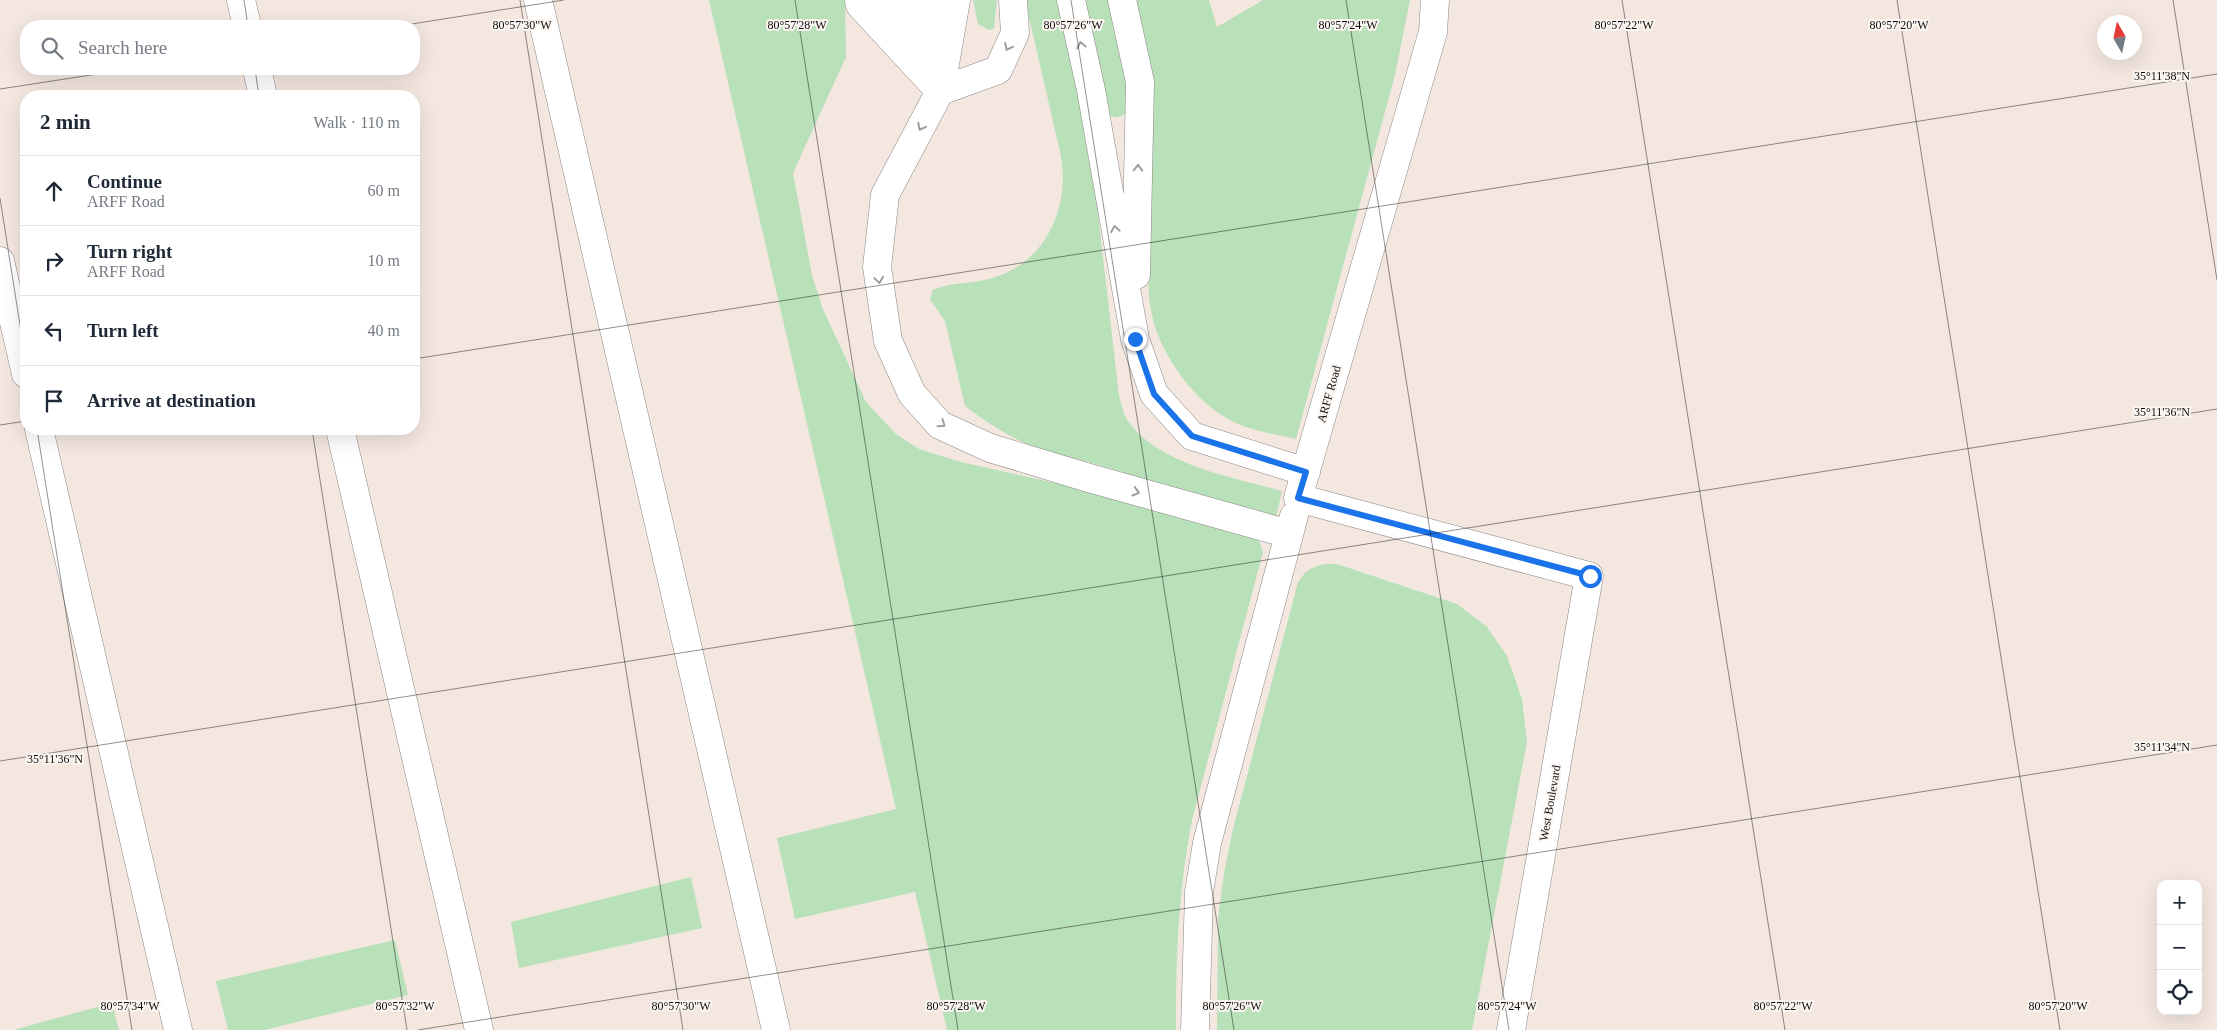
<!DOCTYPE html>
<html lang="en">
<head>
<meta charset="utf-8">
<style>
  body { margin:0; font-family:Georgia,serif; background:#f2f2f3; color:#1f2937 }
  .controls { position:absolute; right:15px; bottom:15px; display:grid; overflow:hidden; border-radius:10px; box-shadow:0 5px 20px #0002 }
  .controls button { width:45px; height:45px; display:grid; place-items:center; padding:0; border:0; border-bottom:1px solid #e0e1e3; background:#fff; color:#1f2937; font:25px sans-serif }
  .compass { position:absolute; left:2097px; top:15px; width:45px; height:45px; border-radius:50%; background:#fff; box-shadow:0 5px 20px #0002; rotate:351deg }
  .stop { position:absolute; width:15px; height:15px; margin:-11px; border:4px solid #1a73e8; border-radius:50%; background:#fff }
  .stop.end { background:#1a73e8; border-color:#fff; box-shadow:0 1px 5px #0008 }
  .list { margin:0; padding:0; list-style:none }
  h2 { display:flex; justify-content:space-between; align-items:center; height:65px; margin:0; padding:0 20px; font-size:21px }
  h2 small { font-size:16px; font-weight:400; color:#747a83 }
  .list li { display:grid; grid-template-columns:32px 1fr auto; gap:15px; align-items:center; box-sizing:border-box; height:70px; padding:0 20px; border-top:1px solid #e0e1e3 }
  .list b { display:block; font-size:19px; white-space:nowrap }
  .list p { margin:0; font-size:16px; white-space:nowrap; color:#747a83 }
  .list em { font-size:16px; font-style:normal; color:#747a83 }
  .icon { flex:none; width:28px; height:28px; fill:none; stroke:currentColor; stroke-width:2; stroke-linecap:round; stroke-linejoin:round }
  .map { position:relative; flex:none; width:2217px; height:1030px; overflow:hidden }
  .search { position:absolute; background:#fff; box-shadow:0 5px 20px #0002; left:20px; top:20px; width:400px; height:55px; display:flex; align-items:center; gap:12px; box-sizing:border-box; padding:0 18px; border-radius:20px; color:#747a83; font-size:19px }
  .panel { position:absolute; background:#fff; box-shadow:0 5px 20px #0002; left:20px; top:90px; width:400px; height:345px; border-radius:20px }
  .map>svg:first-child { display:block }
  .built { fill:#f4e7e0; fill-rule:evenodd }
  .green { fill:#b8e0b9 }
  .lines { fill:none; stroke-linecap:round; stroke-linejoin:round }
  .minor-casing { stroke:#8c8784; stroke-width:29 }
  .minor { stroke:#fff; stroke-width:28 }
  .oneway { stroke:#9f9e9d }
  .route { stroke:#1a73e8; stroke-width:6 }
  .ticks { fill:none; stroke:#0e0c0b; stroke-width:1; stroke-opacity:0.45 }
  .labels { text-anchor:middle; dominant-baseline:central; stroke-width:4; stroke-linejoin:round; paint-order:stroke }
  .street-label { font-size:12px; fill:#0e0c0b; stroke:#fbf6f2 }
  .ticks-label { font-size:12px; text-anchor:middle; fill:#0e0c0b; stroke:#fbf6f2; stroke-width:4; stroke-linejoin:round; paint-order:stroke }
</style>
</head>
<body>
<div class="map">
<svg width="2217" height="1030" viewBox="0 0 2217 1030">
  <rect width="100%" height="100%" fill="#fbf6f2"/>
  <path class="built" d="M0,0H2217V1030H0ZM2104,22H2134V52H2104ZM26,26H414V69H26ZM26,96H414V429H26ZM2161,884H2198V1011H2161Z"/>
  <path class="green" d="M709,0H845L846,57L793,173L812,275L822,307L866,402L896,434L919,449L961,462L1059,484L1258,538L1263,552L1192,820C1178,893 1176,956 1176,1030H947L915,892L795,919L777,838L896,809Z
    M973,0H997L994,28L989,30L978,24Z
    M1025,0H1062L1085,101L1119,396C1121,403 1123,412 1126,418C1156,465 1233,477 1282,491L1276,518L1123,476V472L1074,458L1072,463C1031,448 1000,433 965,406L945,321L930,299L933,290C951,282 970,284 989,279C1045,264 1070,210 1061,156Z
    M1079,0H1109L1126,82L1127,113C1113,119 1123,118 1108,116Z
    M1134,0H1209L1217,27L1263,0H1410L1395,75L1296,439C1278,435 1260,432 1243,426C1202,411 1167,365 1154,324C1152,315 1150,306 1149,297Z
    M1326,564H1337L1457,604L1487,627L1507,656L1522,699L1527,742L1472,1030H1217L1218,919L1224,873L1232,833L1298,582C1306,570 1312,566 1326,564Z
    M691,877L702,928L519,968L511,922Z
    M395,940L408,995L264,1030H228L216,981Z
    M112,1003L119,1030H17V1029Z"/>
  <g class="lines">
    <defs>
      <path id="minor" d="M241,0L247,26
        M538,0L776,1030
        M859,0L860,5L935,86
        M886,0L912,44
        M911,0L940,91L885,195L877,267L888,341L912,394L940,425L990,448L1089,478L1289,534
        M934,0L937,44
        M1071,0L1091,90L1135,339L1154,394L1192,436L1306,472
        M1122,0L1140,82L1136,275
        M1435,0L1433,32L1298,498L1589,576L1511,1030
        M257,69L263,96
        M941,87L956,0
        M940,91L998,70L1015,33L1013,0
        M0,261L26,374
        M39,429L178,1030
        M340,429L479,1030
        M1195,1030L1199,892L1207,843L1294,516"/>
    </defs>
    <use href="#minor" class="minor-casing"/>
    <use href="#minor" class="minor"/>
  </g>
  <defs><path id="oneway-chevron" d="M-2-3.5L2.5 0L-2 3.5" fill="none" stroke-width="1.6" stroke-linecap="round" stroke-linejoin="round" transform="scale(1.25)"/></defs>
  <g class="oneway">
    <use href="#oneway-chevron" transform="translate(1081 45) rotate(-102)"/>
    <use href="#oneway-chevron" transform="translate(1008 47) rotate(115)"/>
    <use href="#oneway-chevron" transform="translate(921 127) rotate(118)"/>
    <use href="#oneway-chevron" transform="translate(1138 168) rotate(-89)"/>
    <use href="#oneway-chevron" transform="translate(1115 229) rotate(-100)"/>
    <use href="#oneway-chevron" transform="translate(879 280) rotate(82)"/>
    <use href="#oneway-chevron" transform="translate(942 424) rotate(35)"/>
    <use href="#oneway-chevron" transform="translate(1136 492) rotate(16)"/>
  </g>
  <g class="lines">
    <path class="route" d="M1135,339L1154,394L1192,436L1306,472L1298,498L1590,576"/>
  </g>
  <path class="ticks" d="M244,0L248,26M520,0L683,1030M795,0L958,1030M1071,0L1234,1030M1346,0L1509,1030M1622,0L1785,1030M1897,0L2060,1030M2173,0L2217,280M399,26L564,0M255,69L259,96M0,89L130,69M0,198L26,363M414,359L2217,74M0,425L26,421M37,429L132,1030M312,429L407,1030M0,761L2217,409M418,1030L2217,745"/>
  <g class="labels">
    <g class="street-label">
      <text transform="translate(1329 394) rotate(-74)">ARFF Road</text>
      <text transform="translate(1550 803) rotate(-80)">West Boulevard</text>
    </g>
  </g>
  <g class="ticks-label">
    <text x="522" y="29">80°57'30"W</text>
    <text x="797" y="29">80°57'28"W</text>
    <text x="1073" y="29">80°57'26"W</text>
    <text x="1348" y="29">80°57'24"W</text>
    <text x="1624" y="29">80°57'22"W</text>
    <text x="1899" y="29">80°57'20"W</text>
    <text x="2162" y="80">35°11'38"N</text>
    <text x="2162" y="416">35°11'36"N</text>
    <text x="2162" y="751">35°11'34"N</text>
    <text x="55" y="763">35°11'36"N</text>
    <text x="130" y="1010">80°57'34"W</text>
    <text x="405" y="1010">80°57'32"W</text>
    <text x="681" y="1010">80°57'30"W</text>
    <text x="956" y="1010">80°57'28"W</text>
    <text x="1232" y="1010">80°57'26"W</text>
    <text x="1507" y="1010">80°57'24"W</text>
    <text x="1783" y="1010">80°57'22"W</text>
    <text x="2058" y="1010">80°57'20"W</text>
  </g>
</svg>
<div class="controls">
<button>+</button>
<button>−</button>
<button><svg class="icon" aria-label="locate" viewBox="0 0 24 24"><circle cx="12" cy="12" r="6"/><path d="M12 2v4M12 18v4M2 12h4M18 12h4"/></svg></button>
</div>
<svg class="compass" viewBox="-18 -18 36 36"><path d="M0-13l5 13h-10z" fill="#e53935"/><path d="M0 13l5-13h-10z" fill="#747a83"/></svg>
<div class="stop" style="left:1590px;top:576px"></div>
<div class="stop end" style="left:1135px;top:339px"></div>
<div class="search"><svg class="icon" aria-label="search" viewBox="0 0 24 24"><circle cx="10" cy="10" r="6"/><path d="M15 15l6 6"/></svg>Search here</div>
<section class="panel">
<h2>2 min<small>Walk · 110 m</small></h2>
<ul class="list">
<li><svg class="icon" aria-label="ahead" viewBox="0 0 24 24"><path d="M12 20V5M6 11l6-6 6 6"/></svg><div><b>Continue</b><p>ARFF Road</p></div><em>60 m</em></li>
<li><svg class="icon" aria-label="right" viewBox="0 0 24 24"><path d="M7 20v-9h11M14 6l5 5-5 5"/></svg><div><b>Turn right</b><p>ARFF Road</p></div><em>10 m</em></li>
<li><svg class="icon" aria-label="left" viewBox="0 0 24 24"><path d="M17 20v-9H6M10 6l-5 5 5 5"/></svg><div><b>Turn left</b></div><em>40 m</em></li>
<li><svg class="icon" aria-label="arrive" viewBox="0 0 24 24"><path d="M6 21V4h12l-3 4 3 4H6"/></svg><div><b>Arrive at destination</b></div></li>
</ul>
</section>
</div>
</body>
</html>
